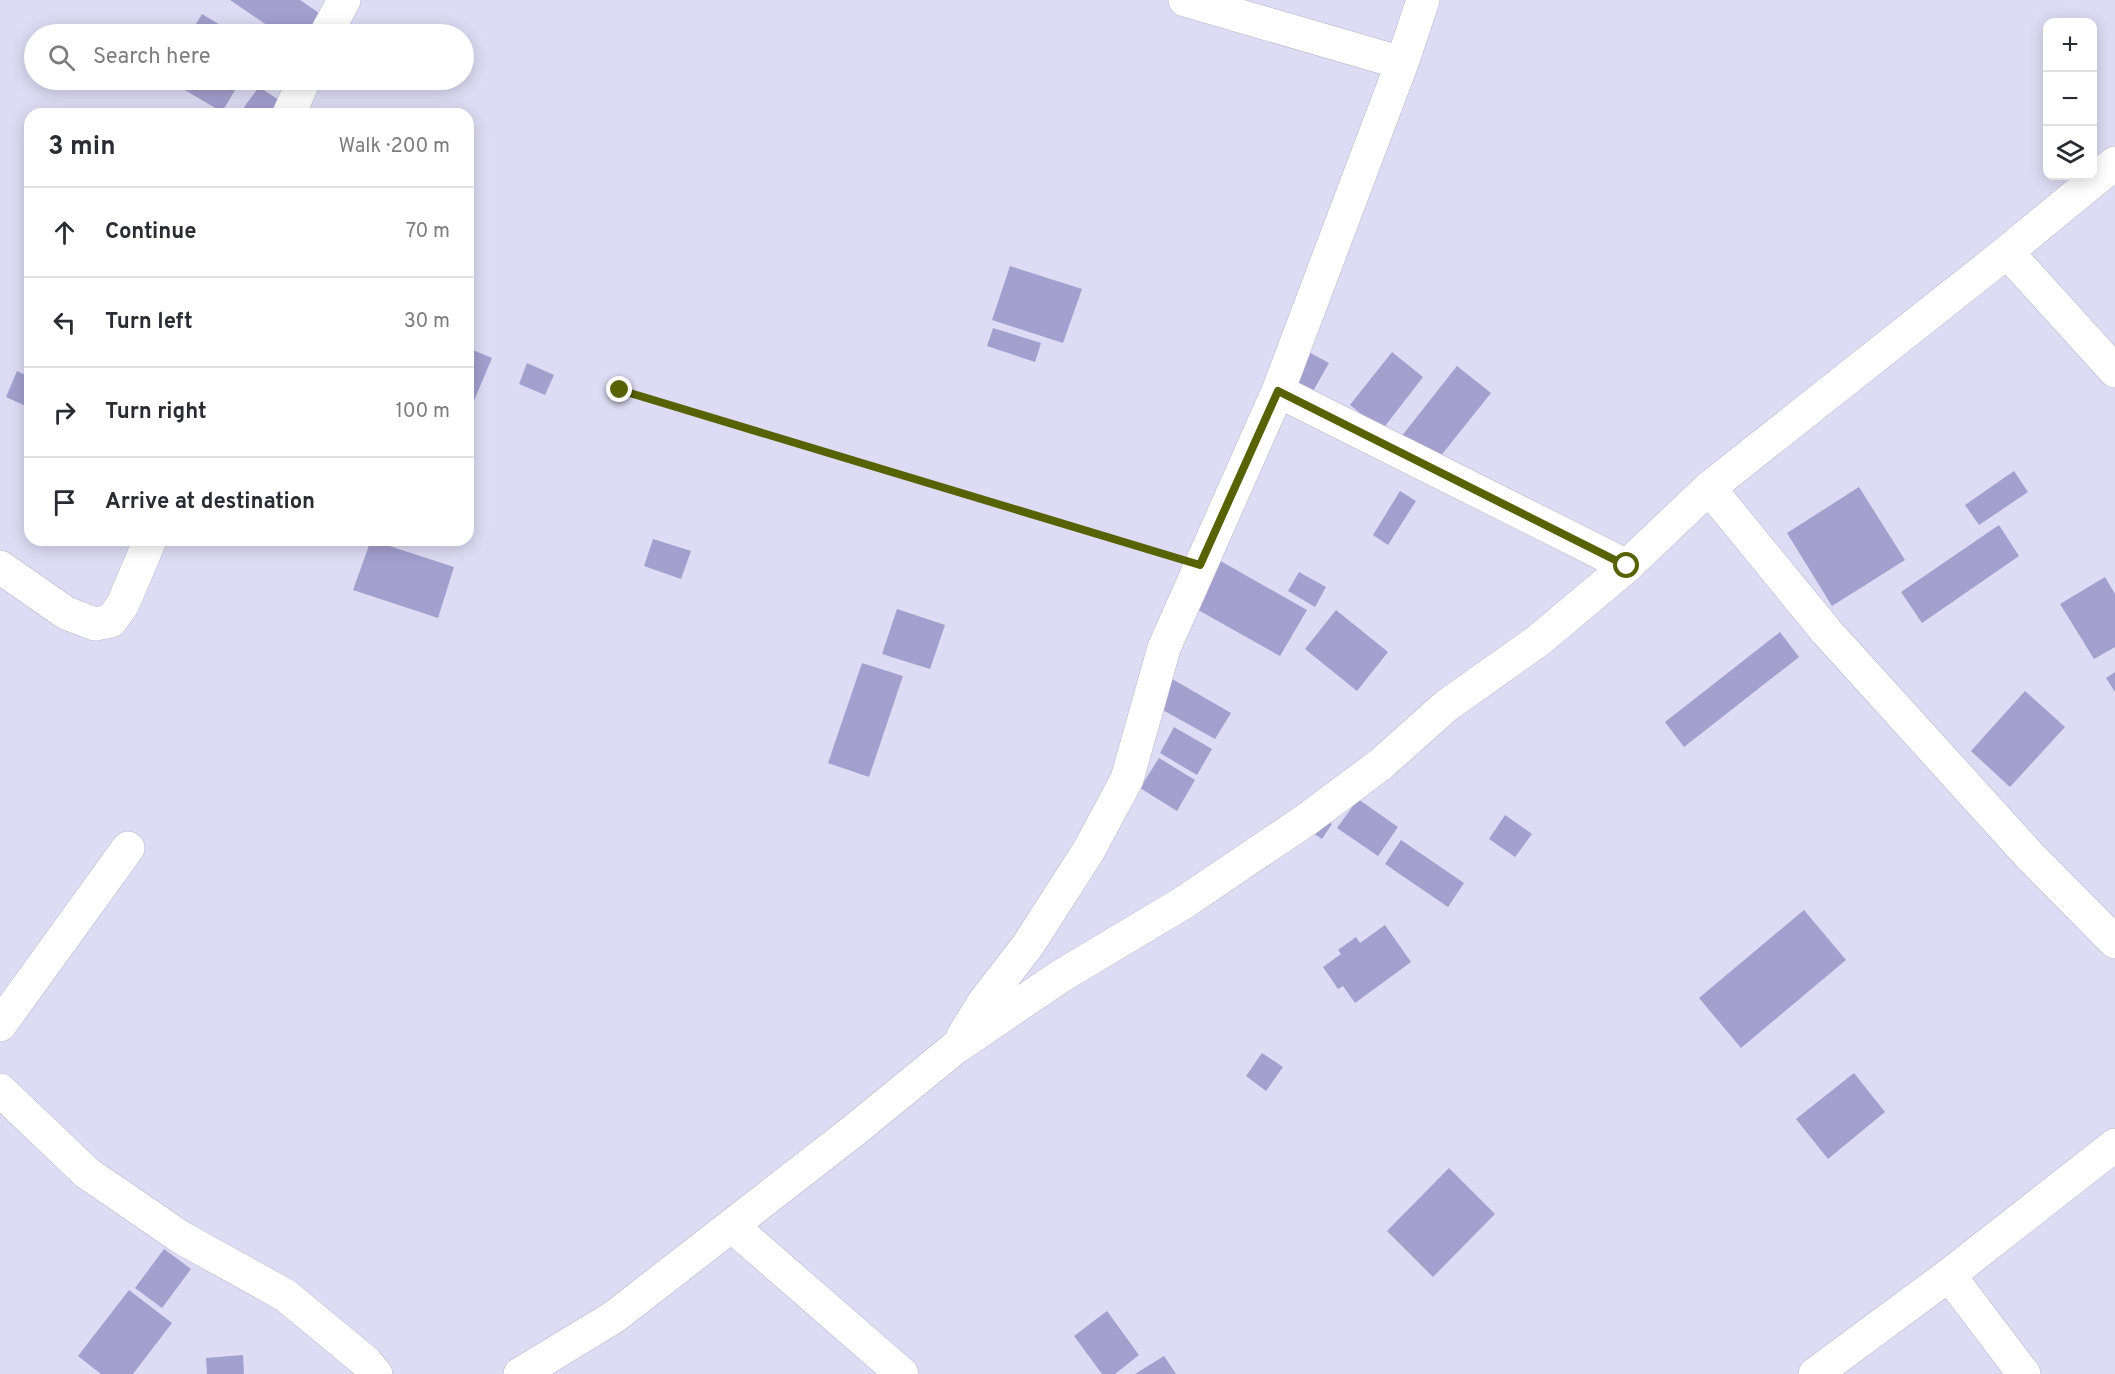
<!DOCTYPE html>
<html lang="en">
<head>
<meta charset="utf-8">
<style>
  body { margin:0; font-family:Overpass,sans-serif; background:#f7f7f7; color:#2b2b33 }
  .controls { position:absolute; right:18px; top:18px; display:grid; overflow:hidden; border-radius:12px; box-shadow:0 3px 15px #0003 }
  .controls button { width:54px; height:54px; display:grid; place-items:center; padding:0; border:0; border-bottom:2px solid #e1e1e2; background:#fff; color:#2b2b33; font:30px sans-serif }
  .stop { position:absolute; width:18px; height:18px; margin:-14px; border:4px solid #576202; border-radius:50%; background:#fff }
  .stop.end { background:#576202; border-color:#fff; box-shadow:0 2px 6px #0008 }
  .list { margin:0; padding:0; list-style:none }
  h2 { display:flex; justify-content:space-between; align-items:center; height:78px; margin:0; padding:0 24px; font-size:26px }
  h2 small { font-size:20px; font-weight:400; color:#7c7c81 }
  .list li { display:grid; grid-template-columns:39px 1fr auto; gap:18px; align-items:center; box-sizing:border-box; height:90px; padding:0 24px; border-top:2px solid #e1e1e2 }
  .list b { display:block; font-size:22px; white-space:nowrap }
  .list em { font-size:20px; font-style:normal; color:#7c7c81 }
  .icon { flex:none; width:33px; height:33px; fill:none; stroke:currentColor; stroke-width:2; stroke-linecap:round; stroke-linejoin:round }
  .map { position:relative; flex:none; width:2115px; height:1374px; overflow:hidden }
  .search { position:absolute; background:#fff; box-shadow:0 3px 15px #0003; left:24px; top:24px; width:450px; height:66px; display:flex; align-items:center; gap:15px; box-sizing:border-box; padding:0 21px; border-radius:33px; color:#7c7c81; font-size:22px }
  .panel { position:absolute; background:#fff; box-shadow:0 3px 15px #0003; left:24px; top:108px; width:450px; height:438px; border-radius:18px }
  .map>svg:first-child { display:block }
  .building { fill:#a39fce }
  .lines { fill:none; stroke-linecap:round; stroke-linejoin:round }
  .minor-casing { stroke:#b5b4cb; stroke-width:34 }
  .path { stroke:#a1a0b2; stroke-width:4; stroke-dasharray:4.5 4.5; stroke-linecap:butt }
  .minor { stroke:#fff; stroke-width:33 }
  .route { stroke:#576202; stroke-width:8 }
</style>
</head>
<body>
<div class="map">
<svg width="2115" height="1374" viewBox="0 0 2115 1374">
  <rect width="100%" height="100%" fill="#dedcf4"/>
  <path class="building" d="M230,0H300L322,15L308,34H280Z
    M202,14L235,34H190Z
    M168,80H241L222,112Z
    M259,87L279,100L269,114H254L244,107Z
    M1010,266L1082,289L1063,343L992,320Z
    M993,328L1041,343L1035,362L987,346Z
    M468,348L492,358L468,415Z
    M1305,350L1329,363L1308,400L1286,388Z
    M1392,352L1423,377L1382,430L1350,405Z
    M527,363L554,375L545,395L519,384Z
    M1457,366L1491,393L1435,463L1401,437Z
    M17,371L30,377V408L6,397Z
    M2014,471L2028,492L1979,525L1965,505Z
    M1859,487L1905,560L1832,606L1787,533Z
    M1400,491L1416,501L1388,545L1373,535Z
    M1999,525L2019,556L1922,623L1901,592Z
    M653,539L691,551L681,579L644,566Z
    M371,540L454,567L438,618L353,590Z
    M1217,559L1307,610L1280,656L1191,606Z
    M1299,572L1326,587L1315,607L1288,591Z
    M2105,577L2115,594V647L2094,659L2060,604Z
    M897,609L945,625L930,669L882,654Z
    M1336,610L1388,652L1357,691L1305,649Z
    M1780,632L1799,657L1684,747L1665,722Z
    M862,663L903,676L869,777L828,763Z
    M2115,672V692L2106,678Z
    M1167,676L1231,713L1215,739L1152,704Z
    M2025,691L2065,727L2010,787L1971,751Z
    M1174,727L1212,749L1197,775L1160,753Z
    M1159,758L1195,780L1177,811L1140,788Z
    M1358,799L1398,827L1378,856L1337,828Z
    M1317,814L1332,824L1322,839L1307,829Z
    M1505,815L1532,834L1515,857L1489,839Z
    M1401,840L1464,883L1448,907L1385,864Z
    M1804,910L1846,960L1741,1048L1699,998Z
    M1385,925L1411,962L1355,1003L1343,986L1338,989L1323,967L1341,954L1338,950L1356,937L1360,943Z
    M1262,1053L1283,1067L1266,1091L1246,1076Z
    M1854,1073L1885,1112L1828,1159L1796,1119Z
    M1449,1168L1495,1214L1433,1277L1387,1231Z
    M164,1249L191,1269L162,1308L135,1288Z
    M129,1290L172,1323L133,1374H101L78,1356Z
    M1107,1311L1139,1355L1115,1374H1102L1074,1336Z
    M243,1355L244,1374H207L206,1358Z
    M1164,1356L1176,1374H1135Z"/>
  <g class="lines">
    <defs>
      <path id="minor" d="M1185,0L1402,63
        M326,34L344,0
        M289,114L304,80
        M2007,252L2115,371
        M1278,391L1627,566
        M1709,488L1826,631L2029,855L2115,942
        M0,567L66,613L95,624L111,621L123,604L150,540
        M0,1025L128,848
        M963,1036L984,1002L1028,945L1089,850L1127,779L1164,648L1278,391L1402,63L1423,0
        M0,1090L87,1173L182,1238L285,1295L366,1362L376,1374
        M732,1226L902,1374
        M1949,1275L2024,1374
        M520,1374L614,1317L852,1132L955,1048L1061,976L1183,903L1306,820L1381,764L1446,706L1539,640L1627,566L1709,488L2007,252L2115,163
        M1815,1374L1949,1275L2115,1145"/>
    </defs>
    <use href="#minor" class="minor-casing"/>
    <path class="path" d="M620,390L1165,554"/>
    <use href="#minor" class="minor"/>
  </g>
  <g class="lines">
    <path class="route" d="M620,390L1200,565L1278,391L1627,566"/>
  </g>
</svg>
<div class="controls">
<button>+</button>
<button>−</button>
<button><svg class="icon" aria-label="layers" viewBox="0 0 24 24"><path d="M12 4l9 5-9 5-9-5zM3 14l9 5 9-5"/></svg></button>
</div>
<div class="stop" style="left:1627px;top:566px"></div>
<div class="stop end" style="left:620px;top:390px"></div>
<div class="search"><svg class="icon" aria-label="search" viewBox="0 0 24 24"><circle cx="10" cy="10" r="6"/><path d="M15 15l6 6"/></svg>Search here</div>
<section class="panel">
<h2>3 min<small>Walk · 200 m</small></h2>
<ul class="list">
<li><svg class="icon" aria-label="ahead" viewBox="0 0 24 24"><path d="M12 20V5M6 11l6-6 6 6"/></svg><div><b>Continue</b></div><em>70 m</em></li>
<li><svg class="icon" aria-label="left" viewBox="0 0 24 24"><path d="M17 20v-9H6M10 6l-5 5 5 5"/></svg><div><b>Turn left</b></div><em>30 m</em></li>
<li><svg class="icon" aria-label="right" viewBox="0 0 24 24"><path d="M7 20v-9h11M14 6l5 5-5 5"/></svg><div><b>Turn right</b></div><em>100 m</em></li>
<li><svg class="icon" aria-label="arrive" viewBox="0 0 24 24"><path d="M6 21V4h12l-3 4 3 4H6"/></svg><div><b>Arrive at destination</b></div></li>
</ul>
</section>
</div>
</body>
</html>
